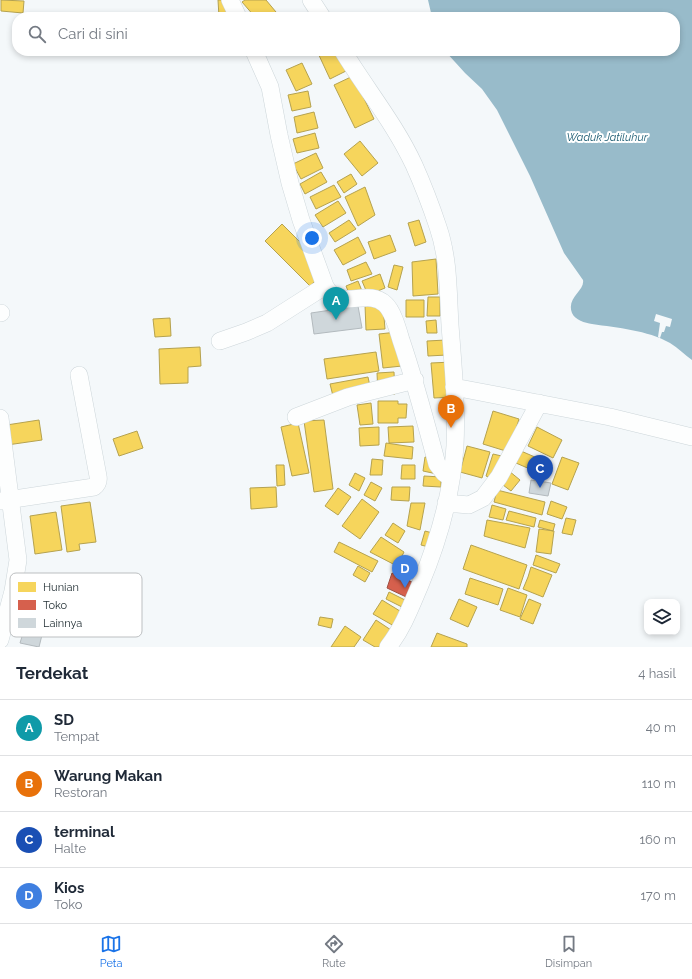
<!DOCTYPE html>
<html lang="id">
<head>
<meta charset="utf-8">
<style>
  body { margin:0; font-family:Raleway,sans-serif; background:#f6f6f7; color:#1f2937 }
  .controls { position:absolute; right:12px; bottom:12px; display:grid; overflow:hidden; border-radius:8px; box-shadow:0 2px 6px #0003 }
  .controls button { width:36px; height:36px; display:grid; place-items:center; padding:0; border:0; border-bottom:1px solid #e0e1e3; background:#fff; color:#1f2937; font:20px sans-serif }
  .you { position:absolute; left:312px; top:238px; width:14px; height:14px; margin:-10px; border:3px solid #fff; border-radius:50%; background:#1a73e8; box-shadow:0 0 0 6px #1a73e833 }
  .badge { display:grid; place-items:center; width:26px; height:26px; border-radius:50%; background:#1a73e8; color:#fff; font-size:13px; font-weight:700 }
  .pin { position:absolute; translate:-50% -33px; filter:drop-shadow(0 1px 2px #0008) }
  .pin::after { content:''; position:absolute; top:21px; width:14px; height:12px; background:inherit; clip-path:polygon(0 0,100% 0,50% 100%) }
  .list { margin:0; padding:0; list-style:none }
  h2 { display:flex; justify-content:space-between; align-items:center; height:52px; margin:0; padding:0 16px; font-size:17px }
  h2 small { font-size:13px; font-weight:400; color:#747a83 }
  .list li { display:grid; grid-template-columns:26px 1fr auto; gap:12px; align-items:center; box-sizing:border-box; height:56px; padding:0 16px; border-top:1px solid #e0e1e3 }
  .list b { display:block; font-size:15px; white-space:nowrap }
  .list p { margin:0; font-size:13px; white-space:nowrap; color:#747a83 }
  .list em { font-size:13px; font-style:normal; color:#747a83 }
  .icon { flex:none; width:22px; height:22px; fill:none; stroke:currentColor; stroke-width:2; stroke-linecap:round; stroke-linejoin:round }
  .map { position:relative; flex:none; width:692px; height:647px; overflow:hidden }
  .search { position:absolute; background:#fff; box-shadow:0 2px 6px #0003; left:12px; right:12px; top:12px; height:44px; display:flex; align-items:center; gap:10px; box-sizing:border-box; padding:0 14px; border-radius:16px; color:#747a83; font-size:15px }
  .sheet { height:276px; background:#fff }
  nav { display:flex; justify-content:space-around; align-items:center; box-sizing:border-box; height:56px; border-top:1px solid #e0e1e3; background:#fff; font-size:11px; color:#747a83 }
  nav a { display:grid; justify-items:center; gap:2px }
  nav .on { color:#1a73e8 }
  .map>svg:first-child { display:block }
  .water { fill:#98bbca }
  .pier { fill:#f4f8fa }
  .homes { fill:#f6d55c; stroke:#b5a24f }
  .shops { fill:#d6604d; stroke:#9f5044 }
  .building { fill:#cfd7db; stroke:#b3babe }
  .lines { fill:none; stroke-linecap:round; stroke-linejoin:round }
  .minor-casing { stroke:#cdd6da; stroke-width:18 }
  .minor { stroke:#fdfefe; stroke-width:17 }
  .labels { text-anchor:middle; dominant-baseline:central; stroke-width:4; stroke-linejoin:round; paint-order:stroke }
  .water-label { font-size:11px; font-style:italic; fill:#1c5c72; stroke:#fff }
  .key { fill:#fff; stroke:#bcbfc1; stroke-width:1 }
  .key-label { font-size:11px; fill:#1e2b30 }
</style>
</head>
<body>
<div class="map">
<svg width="692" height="647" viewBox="0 0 692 647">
  <rect width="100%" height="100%" fill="#f4f8fa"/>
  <path class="water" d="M428,0H692V360C685,355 678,348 670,343C647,330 618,328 592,324C585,323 575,320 572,313C566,297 585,291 583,280L564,253L530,176L497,110L482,89L465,73L445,51H675V17H432Z"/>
  <path class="pier" d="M656,314L672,319L670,327L666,326L664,332H662L660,338L658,337L660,323L654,321Z"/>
  <path class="homes" d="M1,0L24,1L23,13L1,11Z
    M218,0H235L236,15L219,17Z
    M245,0H266L276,12L270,17H255L242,2Z
    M317,51H339L348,70L330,79Z
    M302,63L312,84L296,91L286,70Z
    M353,76L374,119L355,128L334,85Z
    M308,91L311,107L292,111L288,95Z
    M314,112L318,128L297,133L294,117Z
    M315,133L319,148L297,153L293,139Z
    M360,141L378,163L362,176L344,154Z
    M316,153L323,168L301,179L293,164Z
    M321,172L327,182L305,194L300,184Z
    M351,174L357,184L344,193L337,182Z
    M334,185L341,197L316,209L310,197Z
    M365,187L375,215L358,226L345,197Z
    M338,201L346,213L323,227L315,215Z
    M349,220L356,229L335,242L329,233Z
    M419,220L426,242L415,246L408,223Z
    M282,224L327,269L310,286L265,241Z
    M390,235L396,251L374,259L368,242Z
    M358,237L366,253L343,265L334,250Z
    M436,259L438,294L413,296L412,262Z
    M366,262L372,274L351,281L347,270Z
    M394,265L403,267L397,290L388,287Z
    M380,274L385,288L368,295L362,281Z
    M358,281L364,296L352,301L346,286Z
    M428,297H440V316H427Z
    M406,300H424V317H406Z
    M365,305H383L385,329L366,330Z
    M170,318L171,336L155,337L153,319Z
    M436,320L437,333H427L426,321Z
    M397,332L402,366L383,368L379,334Z
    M446,340L447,355L428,356L427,341Z
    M200,347L201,366L188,367V383L160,384L159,349Z
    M376,352L379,371L327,379L324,359Z
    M452,362L454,397L434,398L431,363Z
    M394,372L395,394L378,395L377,373Z
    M368,377L371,391L335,404L330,384Z
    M378,401H398V404H407L406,418H398V423H378Z
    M371,403L373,424L360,425L357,405Z
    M493,411L519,419L509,452L483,444Z
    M39,420L42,440L0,446V426Z
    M324,420L333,489L314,492L304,421Z
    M298,423L309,473L292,476L281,427Z
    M413,426L414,442L389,443L388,427Z
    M379,427V445L360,446L359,428Z
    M537,427L562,440L553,458L528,446Z
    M137,431L143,448L119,456L113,439Z
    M386,443L413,447L412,459L384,456Z
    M467,446L490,452L482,478L460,472Z
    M521,451L544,461L539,473L516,463Z
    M493,454L506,457L495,480L486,476Z
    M425,457L439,459L437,474L423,471Z
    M562,457L579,463L568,490L552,484Z
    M372,459L383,460L382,475H370Z
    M276,465H284L285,485L277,486Z
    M402,465H415V479H401Z
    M509,471L520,480L511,491L499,482Z
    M355,473L365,478L359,491L349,485Z
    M424,476L441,477V487L423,486Z
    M371,482L382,488L375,501L364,495Z
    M276,487L277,507L251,509L250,488Z
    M392,487H410L409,501L391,500Z
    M338,488L351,497L338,515L325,506Z
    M497,490L545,502L542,515L494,502Z
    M362,499L379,512L360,539L342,526Z
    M551,501L567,507L562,519L547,514Z
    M90,502L96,542L79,544L80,550L67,552L61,506Z
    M411,503H425L420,530L407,526Z
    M492,505L506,509L503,520L489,517Z
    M509,511L536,518L534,527L506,520Z
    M56,512L62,550L35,554L30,516Z
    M566,518L576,520L572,535L562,533Z
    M487,520L530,528L525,548L484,536Z
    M540,520L555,524L553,531L538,527Z
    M393,523L405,531L398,543L385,535Z
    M539,529L554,531L551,554L536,552Z
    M425,531L440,535L436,549L421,545Z
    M381,537L404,552L397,566L370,552Z
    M339,542L378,561L372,572L334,552Z
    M471,545L527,565L519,589L463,569Z
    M536,555L560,564L556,573L533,565Z
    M358,566L370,573L365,582L353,575Z
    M531,567L552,575L543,597L523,589L528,577Z
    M470,578L503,589L498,605L465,594Z
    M508,588L527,595L520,617L500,610Z
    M389,592L405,600L402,607L386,599Z
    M459,599L477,607L468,627L450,619Z
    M529,599L541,604L533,624L520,619Z
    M382,600L408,616L401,630L373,614Z
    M320,617L333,619L331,628L318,625Z
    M376,620L394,632L384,647H375L363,640Z
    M345,626L361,637L354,647H331Z
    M437,633L467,644V647H431Z"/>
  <path class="shops" d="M392,573L423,587L417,602L387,588Z"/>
  <path class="building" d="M358,306L362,328L314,334L311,313Z
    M531,480L551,483L548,496L529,493Z
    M24,630L42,635L39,647L20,643Z"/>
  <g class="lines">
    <defs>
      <path id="minor" d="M230,0L238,17
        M311,0L322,17
        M254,51L270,87L279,135L290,183L301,220L325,286C339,313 367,287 385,304C393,311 398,330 401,340C415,381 426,423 437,464L444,473L451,478
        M343,51C366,89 395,124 414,165C423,185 431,206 438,227C449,259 448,292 450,325C453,365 457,406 455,446C452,492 438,542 420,585C411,606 403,628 388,647
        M0,313H1
        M220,341L246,332L267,323L325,286
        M454,387L610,417L692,437
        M296,417L348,397L415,380
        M0,418L18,560L13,591L0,640
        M0,501L94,487C98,484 99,481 98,476L79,375
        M446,503L469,505L483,498L499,477L539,403"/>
    </defs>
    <use href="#minor" class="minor-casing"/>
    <use href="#minor" class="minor"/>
  </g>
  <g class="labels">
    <g class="water-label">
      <text x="607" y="137">Waduk Jatiluhur</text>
    </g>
  </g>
  <rect x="10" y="573" width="132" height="64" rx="6" class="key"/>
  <rect x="18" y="582" width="18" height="10" fill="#f6d55c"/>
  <rect x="18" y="600" width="18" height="10" fill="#d6604d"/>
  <rect x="18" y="618" width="18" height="10" fill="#cfd7db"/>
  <g class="key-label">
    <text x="43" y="591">Hunian</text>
    <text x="43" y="609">Toko</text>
    <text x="43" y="627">Lainnya</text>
  </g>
</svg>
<div class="controls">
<button><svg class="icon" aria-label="layers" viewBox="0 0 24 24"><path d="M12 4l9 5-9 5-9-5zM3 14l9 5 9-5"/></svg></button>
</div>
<div class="you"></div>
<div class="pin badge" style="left:336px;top:320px;background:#0f9aa8">A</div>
<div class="pin badge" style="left:451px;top:428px;background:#e8710a">B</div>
<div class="pin badge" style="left:540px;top:488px;background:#1a4fb4">C</div>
<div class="pin badge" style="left:405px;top:588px;background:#3f7fe0">D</div>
<div class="search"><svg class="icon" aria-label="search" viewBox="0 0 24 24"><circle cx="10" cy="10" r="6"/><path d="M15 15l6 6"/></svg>Cari di sini</div>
</div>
<section class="sheet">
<h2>Terdekat<small>4 hasil</small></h2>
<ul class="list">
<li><span class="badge" style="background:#0f9aa8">A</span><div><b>SD</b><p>Tempat</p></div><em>40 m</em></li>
<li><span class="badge" style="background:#e8710a">B</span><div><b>Warung Makan</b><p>Restoran</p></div><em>110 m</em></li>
<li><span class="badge" style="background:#1a4fb4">C</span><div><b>terminal</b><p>Halte</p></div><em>160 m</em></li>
<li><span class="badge" style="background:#3f7fe0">D</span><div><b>Kios</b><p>Toko</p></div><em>170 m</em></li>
</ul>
</section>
<nav>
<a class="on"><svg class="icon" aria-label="map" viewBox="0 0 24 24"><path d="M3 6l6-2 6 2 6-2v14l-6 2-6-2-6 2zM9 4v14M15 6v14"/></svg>Peta</a>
<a><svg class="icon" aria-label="directions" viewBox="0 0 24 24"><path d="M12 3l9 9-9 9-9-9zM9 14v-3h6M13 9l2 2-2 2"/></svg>Rute</a>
<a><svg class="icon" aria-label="saved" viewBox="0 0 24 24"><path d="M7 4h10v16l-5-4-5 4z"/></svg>Disimpan</a>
</nav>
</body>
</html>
